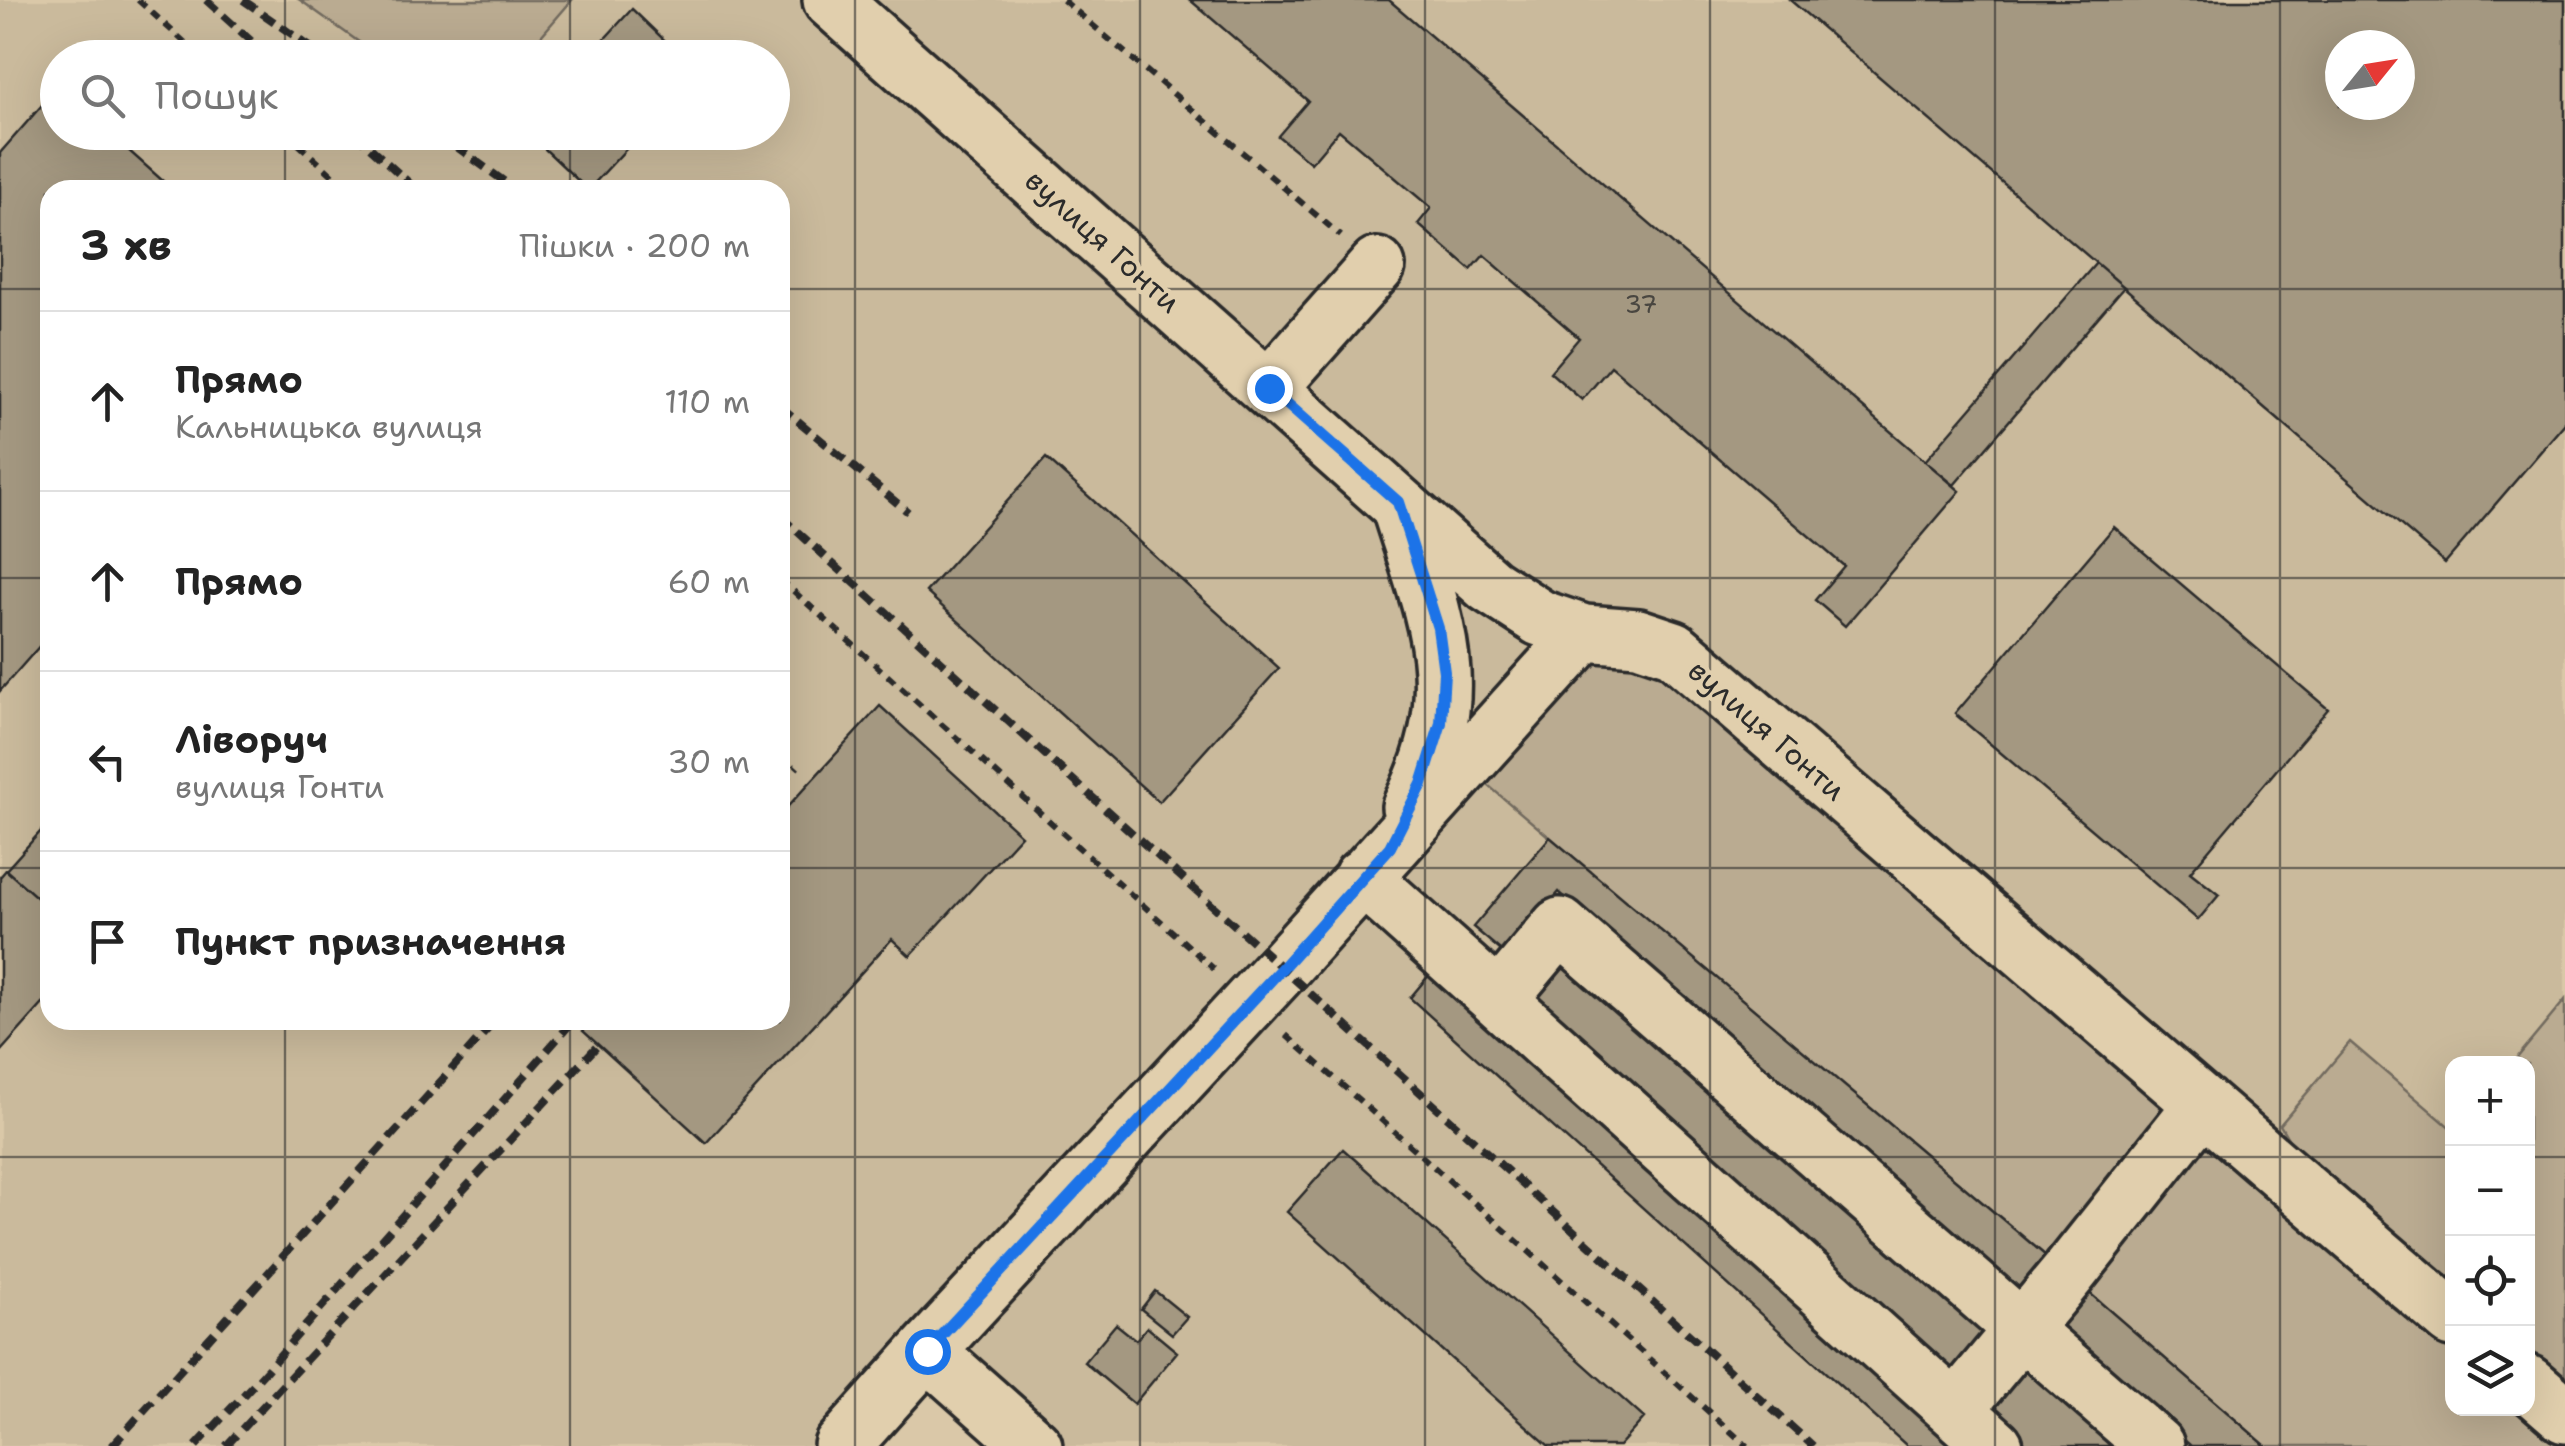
<!DOCTYPE html>
<html lang="uk">
<head>
<meta charset="utf-8">
<style>
  body { margin:0; font-family:"Shantell Sans",sans-serif; background:#f2f2f2; color:#222 }
  .controls { position:absolute; right:30px; bottom:30px; display:grid; overflow:hidden; border-radius:20px; box-shadow:0 10px 40px #0002 }
  .controls button { width:90px; height:90px; display:grid; place-items:center; padding:0; border:0; border-bottom:2px solid #e0e0e0; background:#fff; color:#222; font:50px sans-serif }
  .compass { position:absolute; left:2325px; top:30px; width:90px; height:90px; border-radius:50%; background:#fff; box-shadow:0 10px 40px #0002; rotate:60deg }
  .stop { position:absolute; width:30px; height:30px; margin:-22px; border:8px solid #1a73e8; border-radius:50%; background:#fff }
  .stop.end { background:#1a73e8; border-color:#fff; box-shadow:0 2px 10px #0008 }
  .list { margin:0; padding:0; list-style:none }
  h2 { display:flex; justify-content:space-between; align-items:center; height:130px; margin:0; padding:0 40px; font-size:42px }
  h2 small { font-size:32px; font-weight:400; color:#767676 }
  .list li { display:grid; grid-template-columns:65px 1fr auto; gap:30px; align-items:center; box-sizing:border-box; height:180px; padding:0 40px; border-top:2px solid #e0e0e0 }
  .list b { display:block; font-size:38px; white-space:nowrap }
  .list p { margin:0; font-size:32px; white-space:nowrap; color:#767676 }
  .list em { font-size:32px; font-style:normal; color:#767676 }
  .icon { flex:none; width:55px; height:55px; fill:none; stroke:currentColor; stroke-width:2; stroke-linecap:round; stroke-linejoin:round }
  .map { position:relative; flex:none; width:2565px; height:1446px; overflow:hidden }
  .search { position:absolute; background:#fff; box-shadow:0 10px 40px #0002; left:40px; top:40px; width:750px; height:110px; display:flex; align-items:center; gap:25px; box-sizing:border-box; padding:0 35px; border-radius:55px; color:#767676; font-size:38px }
  .panel { position:absolute; background:#fff; box-shadow:0 10px 40px #0002; left:40px; top:180px; width:750px; height:850px; border-radius:30px }
  .map>svg:first-child { display:block }
  .built { fill:#caba9c; fill-rule:evenodd }
  .green { fill:#baab91; stroke:#726b5e; stroke-width:2.5 }
  .building { fill:#a49881; stroke:#2b2b2b; stroke-width:2.5; fill-rule:evenodd }
  .lines { fill:none; stroke-linecap:round; stroke-linejoin:round }
  .minor-casing { stroke:#2b2b2b; stroke-width:62 }
  .path { stroke:#2b2b2b; stroke-width:6; stroke-dasharray:10 8; stroke-linecap:butt }
  .minor { stroke:#e1cfad; stroke-width:55 }
  .rail { stroke:#2b2b2b; stroke-width:8; stroke-dasharray:15 8; stroke-linecap:butt }
  .route { stroke:#1a73e8; stroke-width:12 }
  .grid { fill:none; stroke:#2b2b2b; stroke-width:2.5; stroke-opacity:0.55 }
  .labels { text-anchor:middle; dominant-baseline:central; stroke-width:9; stroke-linejoin:round; paint-order:stroke }
  .number-label { font-size:25px; fill:#494640 }
  .street-label { font-size:30px; fill:#2b2b2b; stroke:#e1cfad }
</style>
</head>
<body>
<div class="map">
<svg width="2565" height="1446" viewBox="0 0 2565 1446">
  <rect width="100%" height="100%" fill="#dac8a8"/>
  <filter id="ink" filterUnits="userSpaceOnUse"><feTurbulence type="fractalNoise" baseFrequency=".01" numOctaves="2"/><feDisplacementMap in="SourceGraphic" scale="20" xChannelSelector="R" yChannelSelector="G"/><feConvolveMatrix kernelMatrix="1 2 1 2 8 2 1 2 1" color-interpolation-filters="sRGB"/></filter>
  <g filter="url(#ink)">
    <path class="built" d="M0,0H2565V1446H1036L927,1350L841,1446H0ZM2340,45H2400V105H2340ZM58,58H772V132H58ZM50,190H780V1020H50ZM2452,1064H2528V1408H2452Z"/>
    <path class="green" d="M300,0H572L523,57H380Z
      M1584,633L1638,637L2452,1319V1408H2528L2565,1415V1446H2266L2053,1262L1464,765Z
      M2565,1000V1380L2528,1348V1064H2512Z
      M2350,1042L2452,1129V1284L2293,1147L2280,1125Z"/>
    <path class="building" d="M1190,0H1389L1960,491L1845,626L1815,600L1844,566L1611,366L1582,400L1550,372L1579,338L1484,255L1471,270L1418,224L1431,208L1339,130L1311,163L1278,136L1308,101Z
      M1790,0H2565V423L2445,563ZM2340,45H2400V105H2340Z
      M632,9L683,58H587Z
      M57,88L58,132H108L173,190H50V634L0,691V153Z
      M527,132H642L588,190Z
      M2096,263L2124,287L1954,485L1925,461Z
      M1046,458L1279,668L1159,802L926,592Z
      M2114,527L2328,709L2190,872L2219,895L2198,920L1955,714Z
      M880,706L1021,835L910,956L892,939L706,1143L583,1031L593,1020H780V815Z
      M50,821V909L6,870Z
      M1550,837L2053,1262L2023,1296L1559,892L1506,955L1473,927Z
      M6,870L50,909V996L0,1052V877Z
      M1562,952L1991,1331L1949,1380L1523,997Z
      M1440,962L1978,1446H1907L1410,998Z
      M1343,1149L1644,1418L1619,1446H1549L1287,1212Z
      M2078,1283L2266,1446H2191L2046,1320Z
      M1155,1291L1187,1317L1172,1334L1141,1309Z
      M1116,1324L1136,1340L1147,1327L1177,1352L1134,1404L1084,1362Z
      M2029,1361L2128,1446H2022L1985,1414Z"/>
    <g class="lines">
      <defs>
        <path id="minor" d="M831,0L1489,585L1540,618L1584,633L1638,637L1674,649L2452,1319
          M1269,388L1377,266
          M1399,505C1435,621 1470,689 1410,807
          M1362,877L1995,1446
          M1499,999L1560,926L2156,1446
          M927,1351L1034,1446
          M2528,1383L2565,1415
          M1955,1410L2068,1274L2203,1104
          M842,1446L927,1351L1282,968L1584,633"/>
      </defs>
      <use href="#minor" class="minor-casing"/>
      <path class="path" d="M138,0L202,58
        M1063,0L1341,236
        M285,132L349,190
        M780,579L1214,969
        M1286,1035L1747,1446"/>
      <use href="#minor" class="minor"/>
      <path class="rail" d="M206,0L270,58
        M243,0L326,58
        M353,132L417,190
        M436,132L516,190
        M780,406L908,512
        M780,516L1813,1446
        M780,785L797,766
        M112,1446L496,1020
        M196,1446L264,1373L574,1020
        M226,1446L598,1045"/>
    </g>
  </g>
  <g class="lines" filter="url(#ink)">
    <path class="route" d="M927,1351L1282,968L1390,847L1422,784L1441,723L1444,672L1438,628L1398,502L1269,388"/>
  </g>
  <path class="grid" d="M285,0V58M570,0V58M855,0V1446M1140,0V1446M1425,0V1446M1710,0V1446M1995,0V1446M2280,0V1446M285,132V190M570,132V190M0,289H50M780,289H2565M0,578H50M780,578H2565M0,868H50M780,868H2565M285,1020V1446M570,1020V1446M0,1157H2452M2528,1157H2565"/>
  <g class="labels">
    <g class="number-label">
      <text x="1641" y="304">37</text>
    </g>
    <g class="street-label">
      <text transform="translate(1103 241) rotate(42)">вулиця Гонти</text>
      <text transform="translate(1767 730) rotate(41)">вулиця Гонти</text>
    </g>
  </g>
</svg>
<div class="controls">
<button>+</button>
<button>−</button>
<button><svg class="icon" aria-label="locate" viewBox="0 0 24 24"><circle cx="12" cy="12" r="6"/><path d="M12 2v4M12 18v4M2 12h4M18 12h4"/></svg></button>
<button><svg class="icon" aria-label="layers" viewBox="0 0 24 24"><path d="M12 4l9 5-9 5-9-5zM3 14l9 5 9-5"/></svg></button>
</div>
<svg class="compass" viewBox="-18 -18 36 36"><path d="M0-13l5 13h-10z" fill="#e53935"/><path d="M0 13l5-13h-10z" fill="#767676"/></svg>
<div class="stop" style="left:927px;top:1351px"></div>
<div class="stop end" style="left:1269px;top:388px"></div>
<div class="search"><svg class="icon" aria-label="search" viewBox="0 0 24 24"><circle cx="10" cy="10" r="6"/><path d="M15 15l6 6"/></svg>Пошук</div>
<section class="panel">
<h2>3 хв<small>Пішки · 200 m</small></h2>
<ul class="list">
<li><svg class="icon" aria-label="ahead" viewBox="0 0 24 24"><path d="M12 20V5M6 11l6-6 6 6"/></svg><div><b>Прямо</b><p>Кальницька вулиця</p></div><em>110 m</em></li>
<li><svg class="icon" aria-label="ahead" viewBox="0 0 24 24"><path d="M12 20V5M6 11l6-6 6 6"/></svg><div><b>Прямо</b></div><em>60 m</em></li>
<li><svg class="icon" aria-label="left" viewBox="0 0 24 24"><path d="M17 20v-9H6M10 6l-5 5 5 5"/></svg><div><b>Ліворуч</b><p>вулиця Гонти</p></div><em>30 m</em></li>
<li><svg class="icon" aria-label="arrive" viewBox="0 0 24 24"><path d="M6 21V4h12l-3 4 3 4H6"/></svg><div><b>Пункт призначення</b></div></li>
</ul>
</section>
</div>
</body>
</html>
